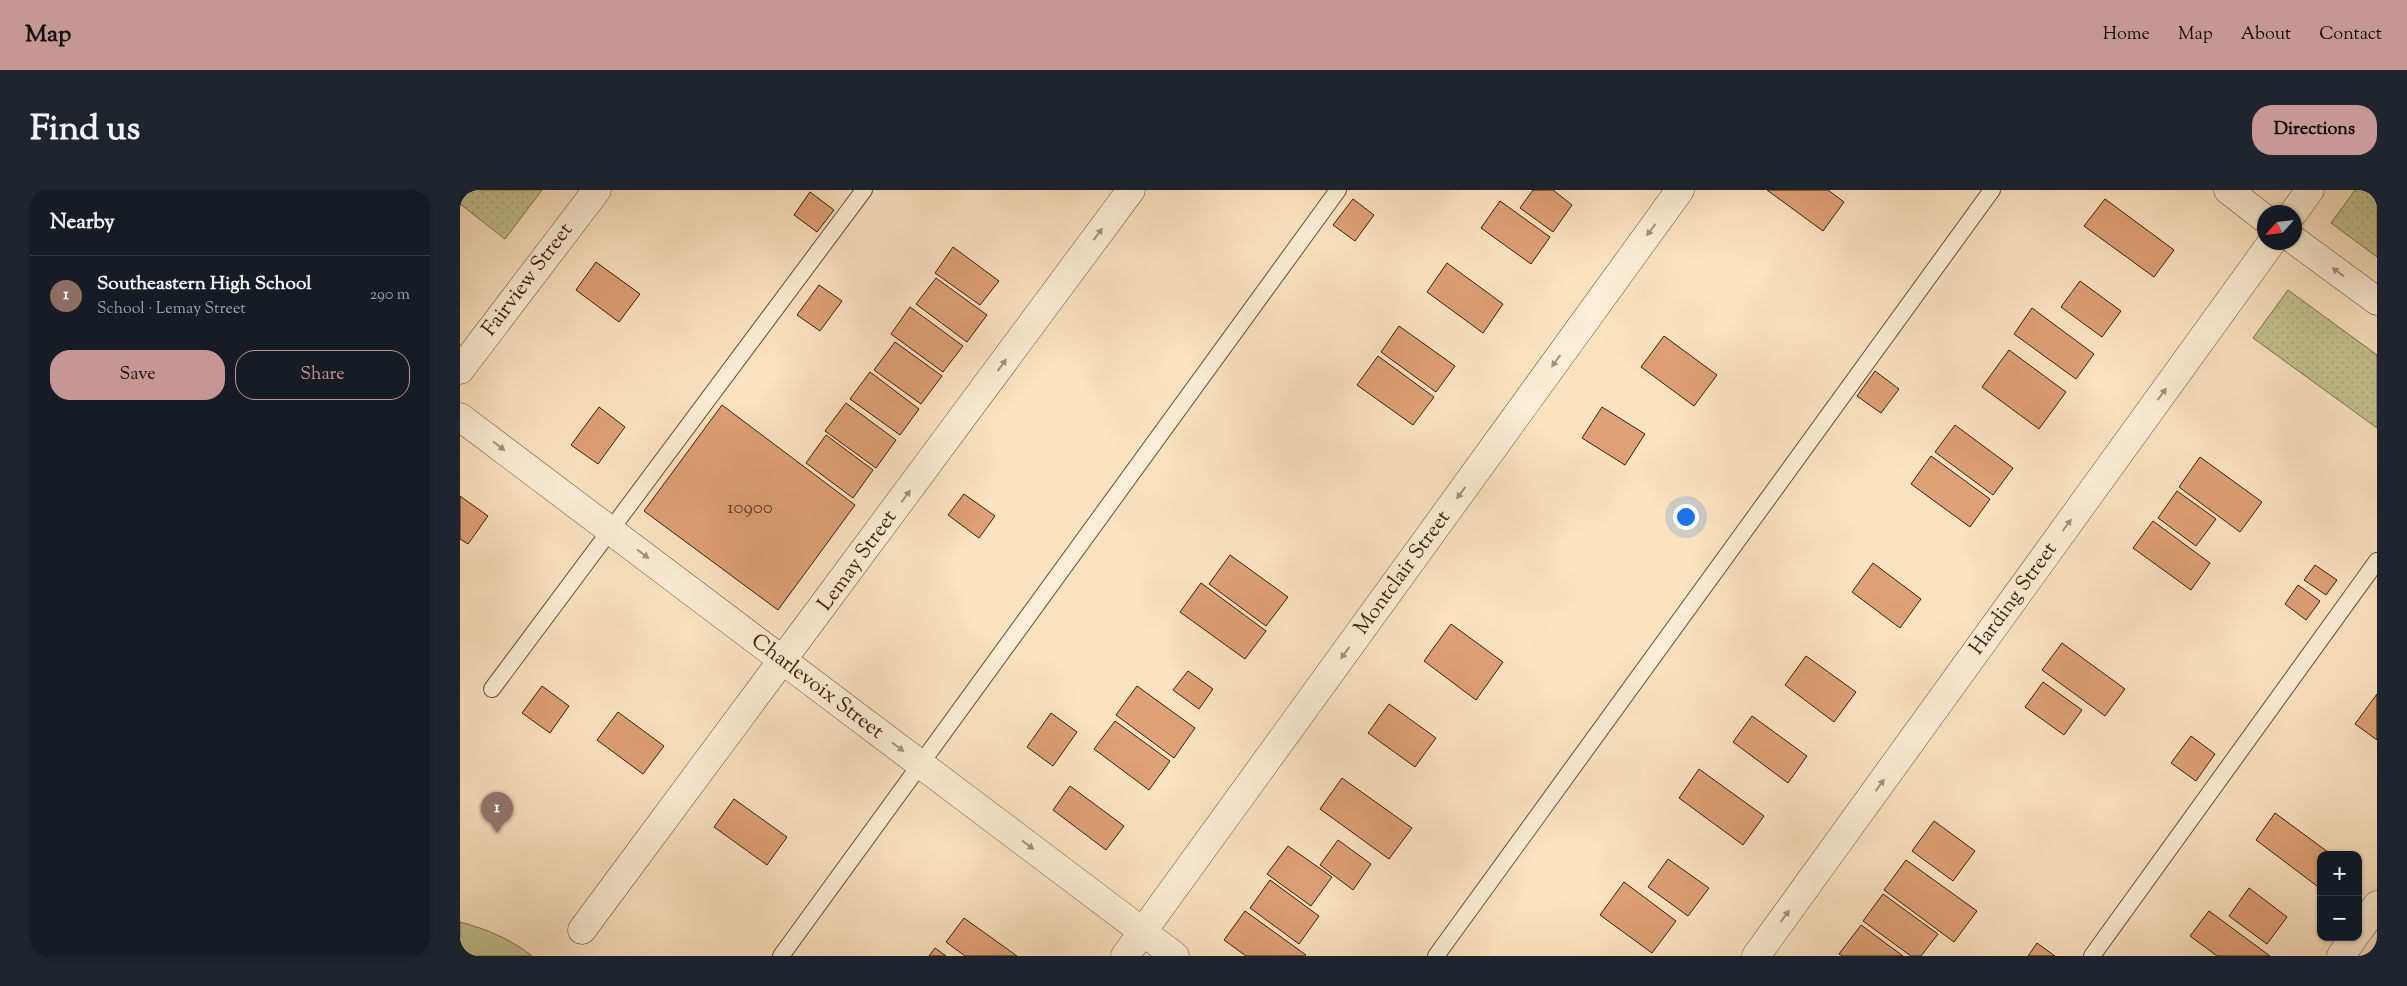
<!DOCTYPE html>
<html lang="en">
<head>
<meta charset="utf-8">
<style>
  body { margin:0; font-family:"Sorts Mill Goudy",serif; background:#20242c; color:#f1f3f6 }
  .controls { position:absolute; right:15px; bottom:15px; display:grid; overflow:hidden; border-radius:10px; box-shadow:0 1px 4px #0004 }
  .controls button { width:45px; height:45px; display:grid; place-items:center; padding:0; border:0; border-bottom:1px solid #363941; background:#171b24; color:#f1f3f6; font:25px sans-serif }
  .compass { position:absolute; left:1797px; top:15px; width:45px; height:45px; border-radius:50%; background:#171b24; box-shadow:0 1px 4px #0004; rotate:243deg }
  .you { position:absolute; left:1225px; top:326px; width:18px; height:18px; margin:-12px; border:4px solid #fff; border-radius:50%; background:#1a73e8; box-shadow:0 0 0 8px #1a73e833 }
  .badge { display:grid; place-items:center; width:32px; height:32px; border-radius:50%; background:#c59692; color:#fff; font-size:16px; font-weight:700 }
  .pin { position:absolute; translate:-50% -41px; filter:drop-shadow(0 1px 2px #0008) }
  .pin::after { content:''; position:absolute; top:26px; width:18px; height:15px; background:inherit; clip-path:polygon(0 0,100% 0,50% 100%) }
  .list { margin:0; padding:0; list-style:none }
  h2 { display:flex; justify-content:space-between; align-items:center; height:65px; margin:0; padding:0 20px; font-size:21px }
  h2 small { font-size:16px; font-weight:400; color:#9ea1a6 }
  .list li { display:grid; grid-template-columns:32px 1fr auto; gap:15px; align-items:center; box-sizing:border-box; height:80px; padding:0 20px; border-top:1px solid #363941 }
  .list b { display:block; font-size:19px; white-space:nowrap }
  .list p { margin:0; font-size:16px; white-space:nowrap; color:#9ea1a6 }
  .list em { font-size:16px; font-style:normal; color:#9ea1a6 }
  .actions { display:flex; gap:10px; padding:15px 20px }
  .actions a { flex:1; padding:11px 0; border:1px solid #c59692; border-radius:20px; text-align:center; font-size:18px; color:#c59692 }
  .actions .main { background:#c59692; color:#111 }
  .map { position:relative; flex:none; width:1917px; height:766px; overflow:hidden; border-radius:20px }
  header { display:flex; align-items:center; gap:30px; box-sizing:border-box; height:70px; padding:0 25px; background:#c59692; color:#111 }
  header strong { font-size:24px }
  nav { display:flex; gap:28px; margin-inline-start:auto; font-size:18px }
  .intro { display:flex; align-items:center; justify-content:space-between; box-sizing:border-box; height:120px; padding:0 30px }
  h1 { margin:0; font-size:35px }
  .button { padding:12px 22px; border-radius:20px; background:#c59692; color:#111; font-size:18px; font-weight:700 }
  main { display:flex; gap:30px; padding:0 30px }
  aside { flex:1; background:#171b24; border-radius:20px; box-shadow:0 1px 4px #0004 }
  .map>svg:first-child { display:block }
  .grass { fill:url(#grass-dots); stroke:#7f6f4e }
  .pitch { fill:#c3c28f; stroke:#7f6f4e }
  .building { fill:#dea076; stroke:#3b1c0c }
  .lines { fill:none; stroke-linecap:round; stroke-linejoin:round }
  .service-casing { stroke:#6b4e39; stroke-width:18 }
  .minor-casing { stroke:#6b4e39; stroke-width:29 }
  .tertiary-casing { stroke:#6b4e39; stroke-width:29 }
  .service { stroke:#fcedd6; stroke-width:16 }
  .minor { stroke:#fcedd6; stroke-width:28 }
  .tertiary { stroke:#fcedd6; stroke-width:28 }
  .oneway { fill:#a58f7b }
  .labels { text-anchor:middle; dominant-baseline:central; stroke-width:4; stroke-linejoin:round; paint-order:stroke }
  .number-label { font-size:19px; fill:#643d26 }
  .street-label { font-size:21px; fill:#3b1c0c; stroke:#fcedd6 }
</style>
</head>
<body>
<header>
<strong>Map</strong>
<nav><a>Home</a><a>Map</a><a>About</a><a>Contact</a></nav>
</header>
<div class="intro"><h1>Find us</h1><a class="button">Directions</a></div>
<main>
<aside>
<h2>Nearby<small></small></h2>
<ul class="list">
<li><span class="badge" style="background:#8d6e63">1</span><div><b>Southeastern High School</b><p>School · Lemay Street</p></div><em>290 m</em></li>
</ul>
<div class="actions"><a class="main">Save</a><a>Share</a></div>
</aside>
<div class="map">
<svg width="1917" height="766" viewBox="0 0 1917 766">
  <defs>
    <pattern id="grass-dots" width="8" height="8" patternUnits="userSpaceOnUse" patternTransform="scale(1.25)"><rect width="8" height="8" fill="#c3c28f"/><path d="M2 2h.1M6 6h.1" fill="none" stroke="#a8a67a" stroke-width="1.8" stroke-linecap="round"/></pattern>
  </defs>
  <rect width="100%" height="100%" fill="#fbe3c0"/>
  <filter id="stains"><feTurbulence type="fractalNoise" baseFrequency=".004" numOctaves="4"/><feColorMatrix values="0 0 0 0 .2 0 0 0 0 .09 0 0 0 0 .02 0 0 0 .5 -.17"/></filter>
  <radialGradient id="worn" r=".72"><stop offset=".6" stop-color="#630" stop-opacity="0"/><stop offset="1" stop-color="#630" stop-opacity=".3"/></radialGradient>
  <path class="grass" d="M0,0H82L45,49L0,14Z
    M1895,0H1917V67L1871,33Z
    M1828,100L1917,165V238L1793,148Z"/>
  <path class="pitch" d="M0,732C26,739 51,749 72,766H0Z"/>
  <path class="building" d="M1073,0H1093L1112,15L1093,42L1060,18Z
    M1307,0H1368L1384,12L1363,41Z
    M350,2L374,20L357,42L334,25Z
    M893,9L914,25L895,51L873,35Z
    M1645,9L1714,60L1694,87L1624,36Z
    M1040,11L1090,47L1071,74L1021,38Z
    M493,57L539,91L520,115L475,83Z
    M136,72L180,104L159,132L116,100Z
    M987,73L1043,114L1023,143L967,102Z
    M476,88L527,125L507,152L456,114Z
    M1620,91L1661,121L1642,147L1601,117Z
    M359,95L382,111L360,141L337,125Z
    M450,117L503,156L483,182L431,144Z
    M1572,118L1634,164L1616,189L1554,144Z
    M939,136L995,176L976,202L921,162Z
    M1204,146L1257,185L1234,216L1181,177Z
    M435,152L482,186L461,214L414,180Z
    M1549,160L1606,202L1579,239L1522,197Z
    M918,166L974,207L953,235L897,195Z
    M1415,181L1439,199L1421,223L1397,206Z
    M410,182L459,219L440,245L390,209Z
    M386,213L436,250L416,278L365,241Z
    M262,215L395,315L318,420L184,321Z
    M139,217L165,237L138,274L111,255Z
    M1142,217L1185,244L1165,275L1122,248Z
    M1495,235L1553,278L1533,305L1475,262Z
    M366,245L413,280L393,308L346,273Z
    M1471,266L1530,309L1510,337L1451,294Z
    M1740,267L1802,312L1780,342L1719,297Z
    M1717,301L1756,329L1736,356L1698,328Z
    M504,304L535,326L519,348L488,325Z
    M0,306L28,326L8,354L0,349Z
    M1693,331L1750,373L1731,400L1673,358Z
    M770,365L828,407L806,436L749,394Z
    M1413,373L1461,409L1440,438L1392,402Z
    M1855,375L1877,390L1866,405L1844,390Z
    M741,393L806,441L785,469L720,422Z
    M1838,395L1860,411L1846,430L1825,414Z
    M991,434L1043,472L1016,510L964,471Z
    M1602,453L1665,499L1645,526L1582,480Z
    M1346,466L1396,502L1374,532L1325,495Z
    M728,481L753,499L739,519L713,500Z
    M1583,492L1622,520L1604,545L1565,517Z
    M82,496L109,516L90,543L62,523Z
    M677,496L735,538L714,568L656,525Z
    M1917,504V550L1895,534Z
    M929,514L976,548L955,577L908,543Z
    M158,522L204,556L183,584L137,550Z
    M591,523L617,542L593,576L567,557Z
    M1292,526L1347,566L1328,593L1273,552Z
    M655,531L710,571L689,600L634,559Z
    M1731,546L1755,564L1736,591L1711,573Z
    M1239,579L1304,626L1283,655L1219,608Z
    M882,588L952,638L929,669L860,619Z
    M610,596L664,636L646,660L593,620Z
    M274,609L327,647L307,675L254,637Z
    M1815,623L1872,665H1861V690L1857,696L1796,650Z
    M1474,631L1515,661L1493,691L1452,661Z
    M878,650L911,674L893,700L860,675Z
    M828,656L872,687L851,716L807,684Z
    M1208,669L1249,698L1228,726L1188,697Z
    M1446,670L1517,721L1494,752L1424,700Z
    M810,690L859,726L839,754L790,718Z
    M1164,692L1216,731L1192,763L1140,725Z
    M1789,698L1827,727L1807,754L1769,726Z
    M1423,704L1478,744L1461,766H1451L1403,731Z
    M785,721L846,765L845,766H786L764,750Z
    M1749,721L1810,766H1757L1730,746Z
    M504,728L557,766H505L486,752Z
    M1401,735L1443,766H1383L1379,764Z
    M1577,753L1595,766H1568Z
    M475,758L486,766H469Z"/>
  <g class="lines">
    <defs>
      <path id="service" d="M32,499L404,0
        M321,766L878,0
        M976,766L1532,0
        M1632,766L1917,371"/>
      <path id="minor" d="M1834,22L1850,0
        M0,180L137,0
        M122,740L671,0
        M1898,742L1917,715
        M665,766L1220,0
        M1296,766L1812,52
        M1881,766L1894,747"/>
      <path id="tertiary" d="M1768,0L1804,28
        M1834,50L1917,111
        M0,227L715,766"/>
    </defs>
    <use href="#service" class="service-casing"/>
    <use href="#minor" class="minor-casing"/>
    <use href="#tertiary" class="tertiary-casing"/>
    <use href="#service" class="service"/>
    <use href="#minor" class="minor"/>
    <use href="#tertiary" class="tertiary"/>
  </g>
  <defs><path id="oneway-solid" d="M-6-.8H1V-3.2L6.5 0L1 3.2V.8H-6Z" transform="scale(1.25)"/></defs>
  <g class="oneway">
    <use href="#oneway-solid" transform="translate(1191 40) rotate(126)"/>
    <use href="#oneway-solid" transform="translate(638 44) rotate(-54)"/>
    <use href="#oneway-solid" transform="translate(1878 82) rotate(-144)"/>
    <use href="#oneway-solid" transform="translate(1096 171) rotate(126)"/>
    <use href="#oneway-solid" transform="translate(542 175) rotate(-54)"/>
    <use href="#oneway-solid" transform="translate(1702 204) rotate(-54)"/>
    <use href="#oneway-solid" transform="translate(39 256) rotate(37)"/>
    <use href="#oneway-solid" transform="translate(1001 303) rotate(126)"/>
    <use href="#oneway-solid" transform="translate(446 306) rotate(-54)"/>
    <use href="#oneway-solid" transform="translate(1607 335) rotate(-54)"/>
    <use href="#oneway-solid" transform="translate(183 364) rotate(37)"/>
    <use href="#oneway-solid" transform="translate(885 463) rotate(126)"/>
    <use href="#oneway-solid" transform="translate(438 557) rotate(37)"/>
    <use href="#oneway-solid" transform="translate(1420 595) rotate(-54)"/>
    <use href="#oneway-solid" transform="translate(568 655) rotate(37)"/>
    <use href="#oneway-solid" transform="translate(1325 726) rotate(-54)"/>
  </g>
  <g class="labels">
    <g class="number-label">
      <text x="290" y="318">10900</text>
    </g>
    <g class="street-label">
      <text transform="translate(68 90) rotate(-53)">Fairview Street</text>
      <text transform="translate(398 371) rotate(-54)">Lemay Street</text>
      <text transform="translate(943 383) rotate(-54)">Montclair Street</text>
      <text transform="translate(1554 409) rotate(-54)">Harding Street</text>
      <text transform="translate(357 497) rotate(37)">Charlevoix Street</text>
    </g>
  </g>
  <rect width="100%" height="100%" filter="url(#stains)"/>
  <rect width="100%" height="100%" fill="url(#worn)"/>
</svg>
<div class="controls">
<button>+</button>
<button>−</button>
</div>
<svg class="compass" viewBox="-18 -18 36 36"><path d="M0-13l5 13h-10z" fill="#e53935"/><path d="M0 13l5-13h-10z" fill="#9ea1a6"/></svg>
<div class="you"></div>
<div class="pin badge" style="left:37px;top:643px;background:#8d6e63">1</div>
</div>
</main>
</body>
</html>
